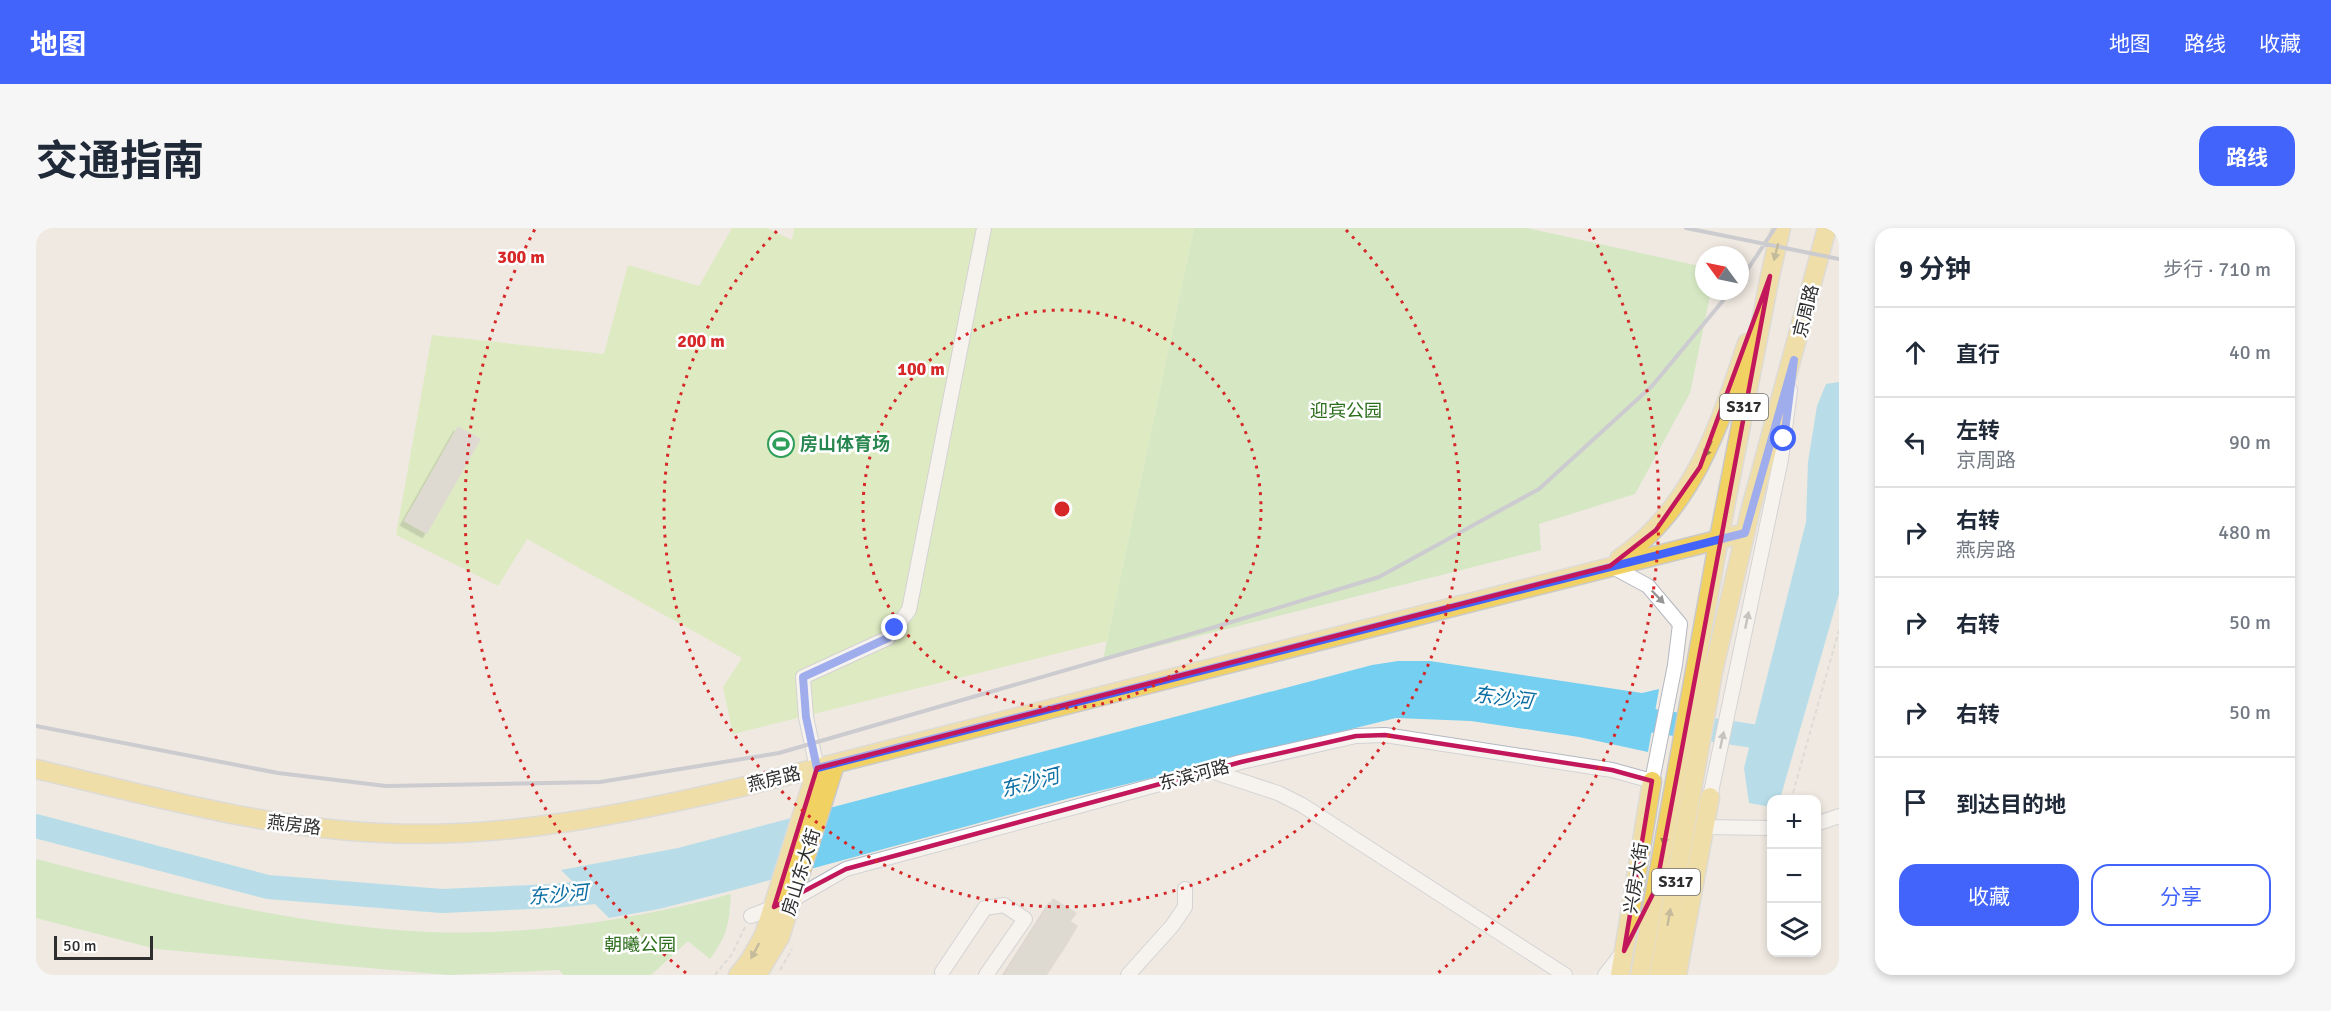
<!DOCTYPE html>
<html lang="zh">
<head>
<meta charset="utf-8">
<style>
  body { margin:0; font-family:Signika,"Noto Sans SC",sans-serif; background:#f6f6f7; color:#1f2937 }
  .controls { position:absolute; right:18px; bottom:18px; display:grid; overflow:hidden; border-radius:12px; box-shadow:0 3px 9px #0003 }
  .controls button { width:54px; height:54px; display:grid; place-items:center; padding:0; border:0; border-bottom:2px solid #e0e1e3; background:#fff; color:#1f2937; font:30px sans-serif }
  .compass { position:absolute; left:1659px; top:18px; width:54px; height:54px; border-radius:50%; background:#fff; box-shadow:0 3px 9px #0003; rotate:303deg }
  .scale { position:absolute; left:18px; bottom:15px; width:99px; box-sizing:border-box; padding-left:6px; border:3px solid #2e2e2e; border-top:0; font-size:16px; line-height:21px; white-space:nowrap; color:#2e2e2e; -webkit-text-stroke:4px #fff; paint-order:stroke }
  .stop { position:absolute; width:18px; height:18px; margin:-14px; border:4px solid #4264fb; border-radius:50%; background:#fff }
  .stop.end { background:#4264fb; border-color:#fff; box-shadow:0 2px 6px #0008 }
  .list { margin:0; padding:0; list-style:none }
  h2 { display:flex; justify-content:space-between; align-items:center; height:78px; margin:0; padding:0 24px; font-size:26px }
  h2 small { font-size:20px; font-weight:400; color:#747a83 }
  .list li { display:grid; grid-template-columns:39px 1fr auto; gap:18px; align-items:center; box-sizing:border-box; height:90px; padding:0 24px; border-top:2px solid #e0e1e3 }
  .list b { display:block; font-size:22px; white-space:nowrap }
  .list p { margin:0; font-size:20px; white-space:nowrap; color:#747a83 }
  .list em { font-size:20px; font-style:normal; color:#747a83 }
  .actions { display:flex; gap:12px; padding:18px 24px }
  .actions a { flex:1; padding:14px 0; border:2px solid #4264fb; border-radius:18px; text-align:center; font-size:21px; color:#4264fb }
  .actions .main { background:#4264fb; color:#fff }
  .icon { flex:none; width:33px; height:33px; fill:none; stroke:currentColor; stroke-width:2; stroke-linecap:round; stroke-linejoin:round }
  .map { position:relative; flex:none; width:1803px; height:747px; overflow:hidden; border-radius:18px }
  header { display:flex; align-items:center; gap:36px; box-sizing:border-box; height:84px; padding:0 30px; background:#4264fb; color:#fff }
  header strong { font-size:28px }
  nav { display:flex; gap:33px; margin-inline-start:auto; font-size:21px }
  .intro { display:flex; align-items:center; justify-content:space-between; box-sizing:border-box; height:144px; padding:0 36px }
  h1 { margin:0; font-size:42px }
  .button { padding:15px 27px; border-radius:18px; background:#4264fb; color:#fff; font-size:21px; font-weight:700 }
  main { display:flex; gap:36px; padding:0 36px }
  aside { flex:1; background:#fff; border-radius:18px; box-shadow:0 3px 9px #0003 }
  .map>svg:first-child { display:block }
  .green { fill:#b6e59e }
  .pitch { fill:#c9ec9a }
  .water { fill:#75cff0 }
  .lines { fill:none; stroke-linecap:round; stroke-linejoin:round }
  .river { stroke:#75cff0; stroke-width:24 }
  .building { fill:#cbc7bf; filter:url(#shadow) }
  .minor-casing { stroke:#b4b7c1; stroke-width:16 }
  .major-casing { stroke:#c9c9c9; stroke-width:21 }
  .path { stroke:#c9c9c9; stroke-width:2; stroke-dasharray:4.5 3; stroke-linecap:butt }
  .minor { stroke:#fff; stroke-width:14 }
  .major { stroke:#f2d163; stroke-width:18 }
  .rail { stroke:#a3a6b8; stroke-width:4 }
  .oneway { fill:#908048 }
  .oneway2 { fill:#969696 }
  .route { stroke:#4264fb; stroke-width:8 }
  .marked { fill:none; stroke:#c2185b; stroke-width:4.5; stroke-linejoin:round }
  .ring { fill:none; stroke:#d62828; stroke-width:3; stroke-dasharray:3 6 }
  .labels { text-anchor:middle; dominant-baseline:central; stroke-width:5; stroke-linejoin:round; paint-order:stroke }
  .shield { fill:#fff; stroke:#6d6d6d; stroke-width:1.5 }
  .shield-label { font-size:16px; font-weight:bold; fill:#2e2e2e }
  .street-label { font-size:18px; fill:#2e2e2e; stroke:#fff }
  .park-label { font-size:18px; fill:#2c6e1b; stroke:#fff }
  .leisure-label { font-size:18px; font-weight:bold; fill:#27864d; stroke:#fff; text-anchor:start }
  .water-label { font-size:20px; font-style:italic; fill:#0d6fa3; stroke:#fff }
  .centre { fill:#d62828; stroke:#fff; stroke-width:3 }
  .ring-label { font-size:18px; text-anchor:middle; font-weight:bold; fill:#d62828; stroke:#fff; stroke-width:5; stroke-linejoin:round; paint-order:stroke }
</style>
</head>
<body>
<header>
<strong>地图</strong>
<nav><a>地图</a><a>路线</a><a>收藏</a></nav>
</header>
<div class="intro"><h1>交通指南</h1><a class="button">路线</a></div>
<main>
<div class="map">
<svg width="1803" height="747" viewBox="0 0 1803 747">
  <defs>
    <filter id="shadow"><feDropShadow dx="-4.5" dy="4.5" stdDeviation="0" flood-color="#0004"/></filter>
  </defs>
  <rect width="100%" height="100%" fill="#efe9e1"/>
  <path class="green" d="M1158,0H1491L1668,39V63H1675L1654,165L1599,266L1503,296L1505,322L1067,432Z
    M0,631C129,664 259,698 393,704C493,708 598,692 695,666C693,695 692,707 674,731L652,713L615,747H528L523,742L412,747L120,721L0,690Z"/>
  <path class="pitch" d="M696,0H731L756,12L758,0H1158L1071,413L697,506L687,459L706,430L491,311L462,358L360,307L396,107L568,126L592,37L663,58Z"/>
  <path class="water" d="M1803,154V366L1744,571L1736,572L1735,579L1713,575L1708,540L1770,294L1772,234L1781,178L1790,156Z
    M1362,433H1394L1606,465L1623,461L1612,524L1543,509L1435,493L1360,490L1034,570L694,663L623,681L573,690L525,642L642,620L1336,437Z"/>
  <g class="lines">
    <path class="river" d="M1586,488L1736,511L1739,500
      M0,598L232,659L406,673L517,668L580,662"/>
  </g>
  <path class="building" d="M422,198L445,211L391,306L368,293Z
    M1017,670L1041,685L1035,693L1042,698L1029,720L1011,747H968Z"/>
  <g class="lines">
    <defs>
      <path id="minor" d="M781,540L770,489L767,449L852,410L873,382L948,0
        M1175,543L1242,565L1266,577L1529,747
        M1674,569L1745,231L1754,162
        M1780,596L1803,588
        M1669,599L1736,600
        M715,688L756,672L810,641L1205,534L1320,508L1349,507L1576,542L1616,553L1639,437L1644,396L1612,358L1575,338
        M906,744L949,680L968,677L989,691L950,747
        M1092,747L1136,698L1149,679V661
        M1569,747L1587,724"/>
      <path id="major" d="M1583,331C1657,281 1684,196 1711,115
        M0,541C115,568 229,600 347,605C471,611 590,586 710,558L1709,305
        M702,747L714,732L728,707L781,540
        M721,747L744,709L799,536
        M1584,747L1616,553
        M1604,747L1683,310L1734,48L1745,0
        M1623,747L1677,444L1715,280L1791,0
        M1641,747L1674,569"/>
    </defs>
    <use href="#minor" class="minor-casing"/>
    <use href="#major" class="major-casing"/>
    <path class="path" d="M1755,572L1803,402
      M744,742L756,721
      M679,747L696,726L709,699"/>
    <use href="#minor" class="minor"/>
    <use href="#major" class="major"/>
    <path class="rail" d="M1650,0L1803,31
      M1704,53L1739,0
      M0,498L242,545L350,558L564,554L743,525L1179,399L1343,349L1503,261L1616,158L1695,63"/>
  </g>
  <defs><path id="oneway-solid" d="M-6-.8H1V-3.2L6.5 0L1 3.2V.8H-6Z" transform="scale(1.5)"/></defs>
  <g class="oneway">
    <use href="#oneway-solid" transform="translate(1740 24) rotate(104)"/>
    <use href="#oneway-solid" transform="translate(1672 221) rotate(115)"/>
    <use href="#oneway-solid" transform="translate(1629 609) rotate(100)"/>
    <use href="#oneway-solid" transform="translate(1633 689) rotate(-80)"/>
    <use href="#oneway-solid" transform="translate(719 723) rotate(118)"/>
  </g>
  <g class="oneway2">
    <use href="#oneway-solid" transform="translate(1622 369) rotate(46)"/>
    <use href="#oneway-solid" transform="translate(1711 392) rotate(-78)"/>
    <use href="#oneway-solid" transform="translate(1686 512) rotate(-78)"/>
  </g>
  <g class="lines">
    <path class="route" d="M859,400L852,410L767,449L770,489L781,540L1709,305L1758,132L1748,211"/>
  </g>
  <path d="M0 0H1803V747H0ZM1734,48L1620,660L1588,723L1616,553L1576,542L1349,507L1320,508L1205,534L810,641L738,679L781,540L1574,338L1620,302L1664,239Z" fill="#efe9e1" fill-opacity=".55" fill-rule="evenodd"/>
  <path class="marked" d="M1734,48L1620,660L1588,723L1616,553L1576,542L1349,507L1320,508L1205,534L810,641L738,679L781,540L1574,338L1620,302L1664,239Z"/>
  <g class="ring">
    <circle cx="1026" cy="281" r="199"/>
    <path d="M1310 2A398 398 0 1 1 742 2"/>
    <path d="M650 745A597 597 0 0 1 499 1M1553 1A597 597 0 0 1 1402 745"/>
  </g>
  <defs>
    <symbol id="stadium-ring" viewBox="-11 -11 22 22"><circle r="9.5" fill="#fff" stroke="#2e9e5b" stroke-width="1.5"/><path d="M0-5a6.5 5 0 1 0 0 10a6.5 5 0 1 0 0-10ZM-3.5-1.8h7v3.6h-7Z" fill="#2e9e5b"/></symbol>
  </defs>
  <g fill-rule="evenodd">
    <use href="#stadium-ring" x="730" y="201" width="30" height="30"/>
  </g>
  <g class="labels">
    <g class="shield">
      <rect x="1684" y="166" width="48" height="26" rx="4.5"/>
      <rect x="1616" y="641" width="48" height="26" rx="4.5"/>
    </g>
    <g class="shield-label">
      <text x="1708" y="179">S317</text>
      <text x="1640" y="654">S317</text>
    </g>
    <g class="street-label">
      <text transform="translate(1770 83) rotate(-76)">京周路</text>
      <text transform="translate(1158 547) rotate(-15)">东滨河路</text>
      <text transform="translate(738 551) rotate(-14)">燕房路</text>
      <text transform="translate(258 597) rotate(7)">燕房路</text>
      <text transform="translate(765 644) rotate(-73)">房山东大街</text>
      <text transform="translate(1600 650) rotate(-81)">兴房大街</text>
    </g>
    <g class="park-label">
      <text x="1310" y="183">迎宾公园</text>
      <text x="604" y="717">朝曦公园</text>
    </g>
    <g class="leisure-label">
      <text x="764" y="216">房山体育场</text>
    </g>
    <g class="water-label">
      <text transform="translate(1467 470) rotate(7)">东沙河</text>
      <text transform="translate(994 555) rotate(-15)">东沙河</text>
      <text transform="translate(522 667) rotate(-5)">东沙河</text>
    </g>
  </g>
  <circle cx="1026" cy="281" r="9" class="centre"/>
  <g class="ring-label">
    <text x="485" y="35">300 m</text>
    <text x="665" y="119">200 m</text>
    <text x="885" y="147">100 m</text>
  </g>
</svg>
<div class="controls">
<button>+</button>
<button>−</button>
<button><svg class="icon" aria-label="layers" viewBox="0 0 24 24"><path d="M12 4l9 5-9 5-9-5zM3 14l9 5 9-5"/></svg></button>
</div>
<svg class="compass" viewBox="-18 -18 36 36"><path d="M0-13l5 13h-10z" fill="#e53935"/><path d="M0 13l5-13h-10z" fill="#747a83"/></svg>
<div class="scale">50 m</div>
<div class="stop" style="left:1748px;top:211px"></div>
<div class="stop end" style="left:859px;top:400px"></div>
</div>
<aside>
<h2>9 分钟<small>步行 · 710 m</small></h2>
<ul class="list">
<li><svg class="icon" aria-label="ahead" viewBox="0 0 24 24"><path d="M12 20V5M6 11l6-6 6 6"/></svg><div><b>直行</b></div><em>40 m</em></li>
<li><svg class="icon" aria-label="left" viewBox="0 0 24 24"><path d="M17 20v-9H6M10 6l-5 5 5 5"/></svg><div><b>左转</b><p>京周路</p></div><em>90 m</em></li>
<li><svg class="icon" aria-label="right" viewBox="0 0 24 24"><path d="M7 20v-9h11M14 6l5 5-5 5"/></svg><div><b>右转</b><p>燕房路</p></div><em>480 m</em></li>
<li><svg class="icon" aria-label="right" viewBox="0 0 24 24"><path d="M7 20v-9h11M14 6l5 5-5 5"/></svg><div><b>右转</b></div><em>50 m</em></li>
<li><svg class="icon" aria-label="right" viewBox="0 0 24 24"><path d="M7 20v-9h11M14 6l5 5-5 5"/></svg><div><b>右转</b></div><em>50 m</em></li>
<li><svg class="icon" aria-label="arrive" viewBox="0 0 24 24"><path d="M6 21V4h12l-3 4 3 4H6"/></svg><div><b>到达目的地</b></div></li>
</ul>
<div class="actions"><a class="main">收藏</a><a>分享</a></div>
</aside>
</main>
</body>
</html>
